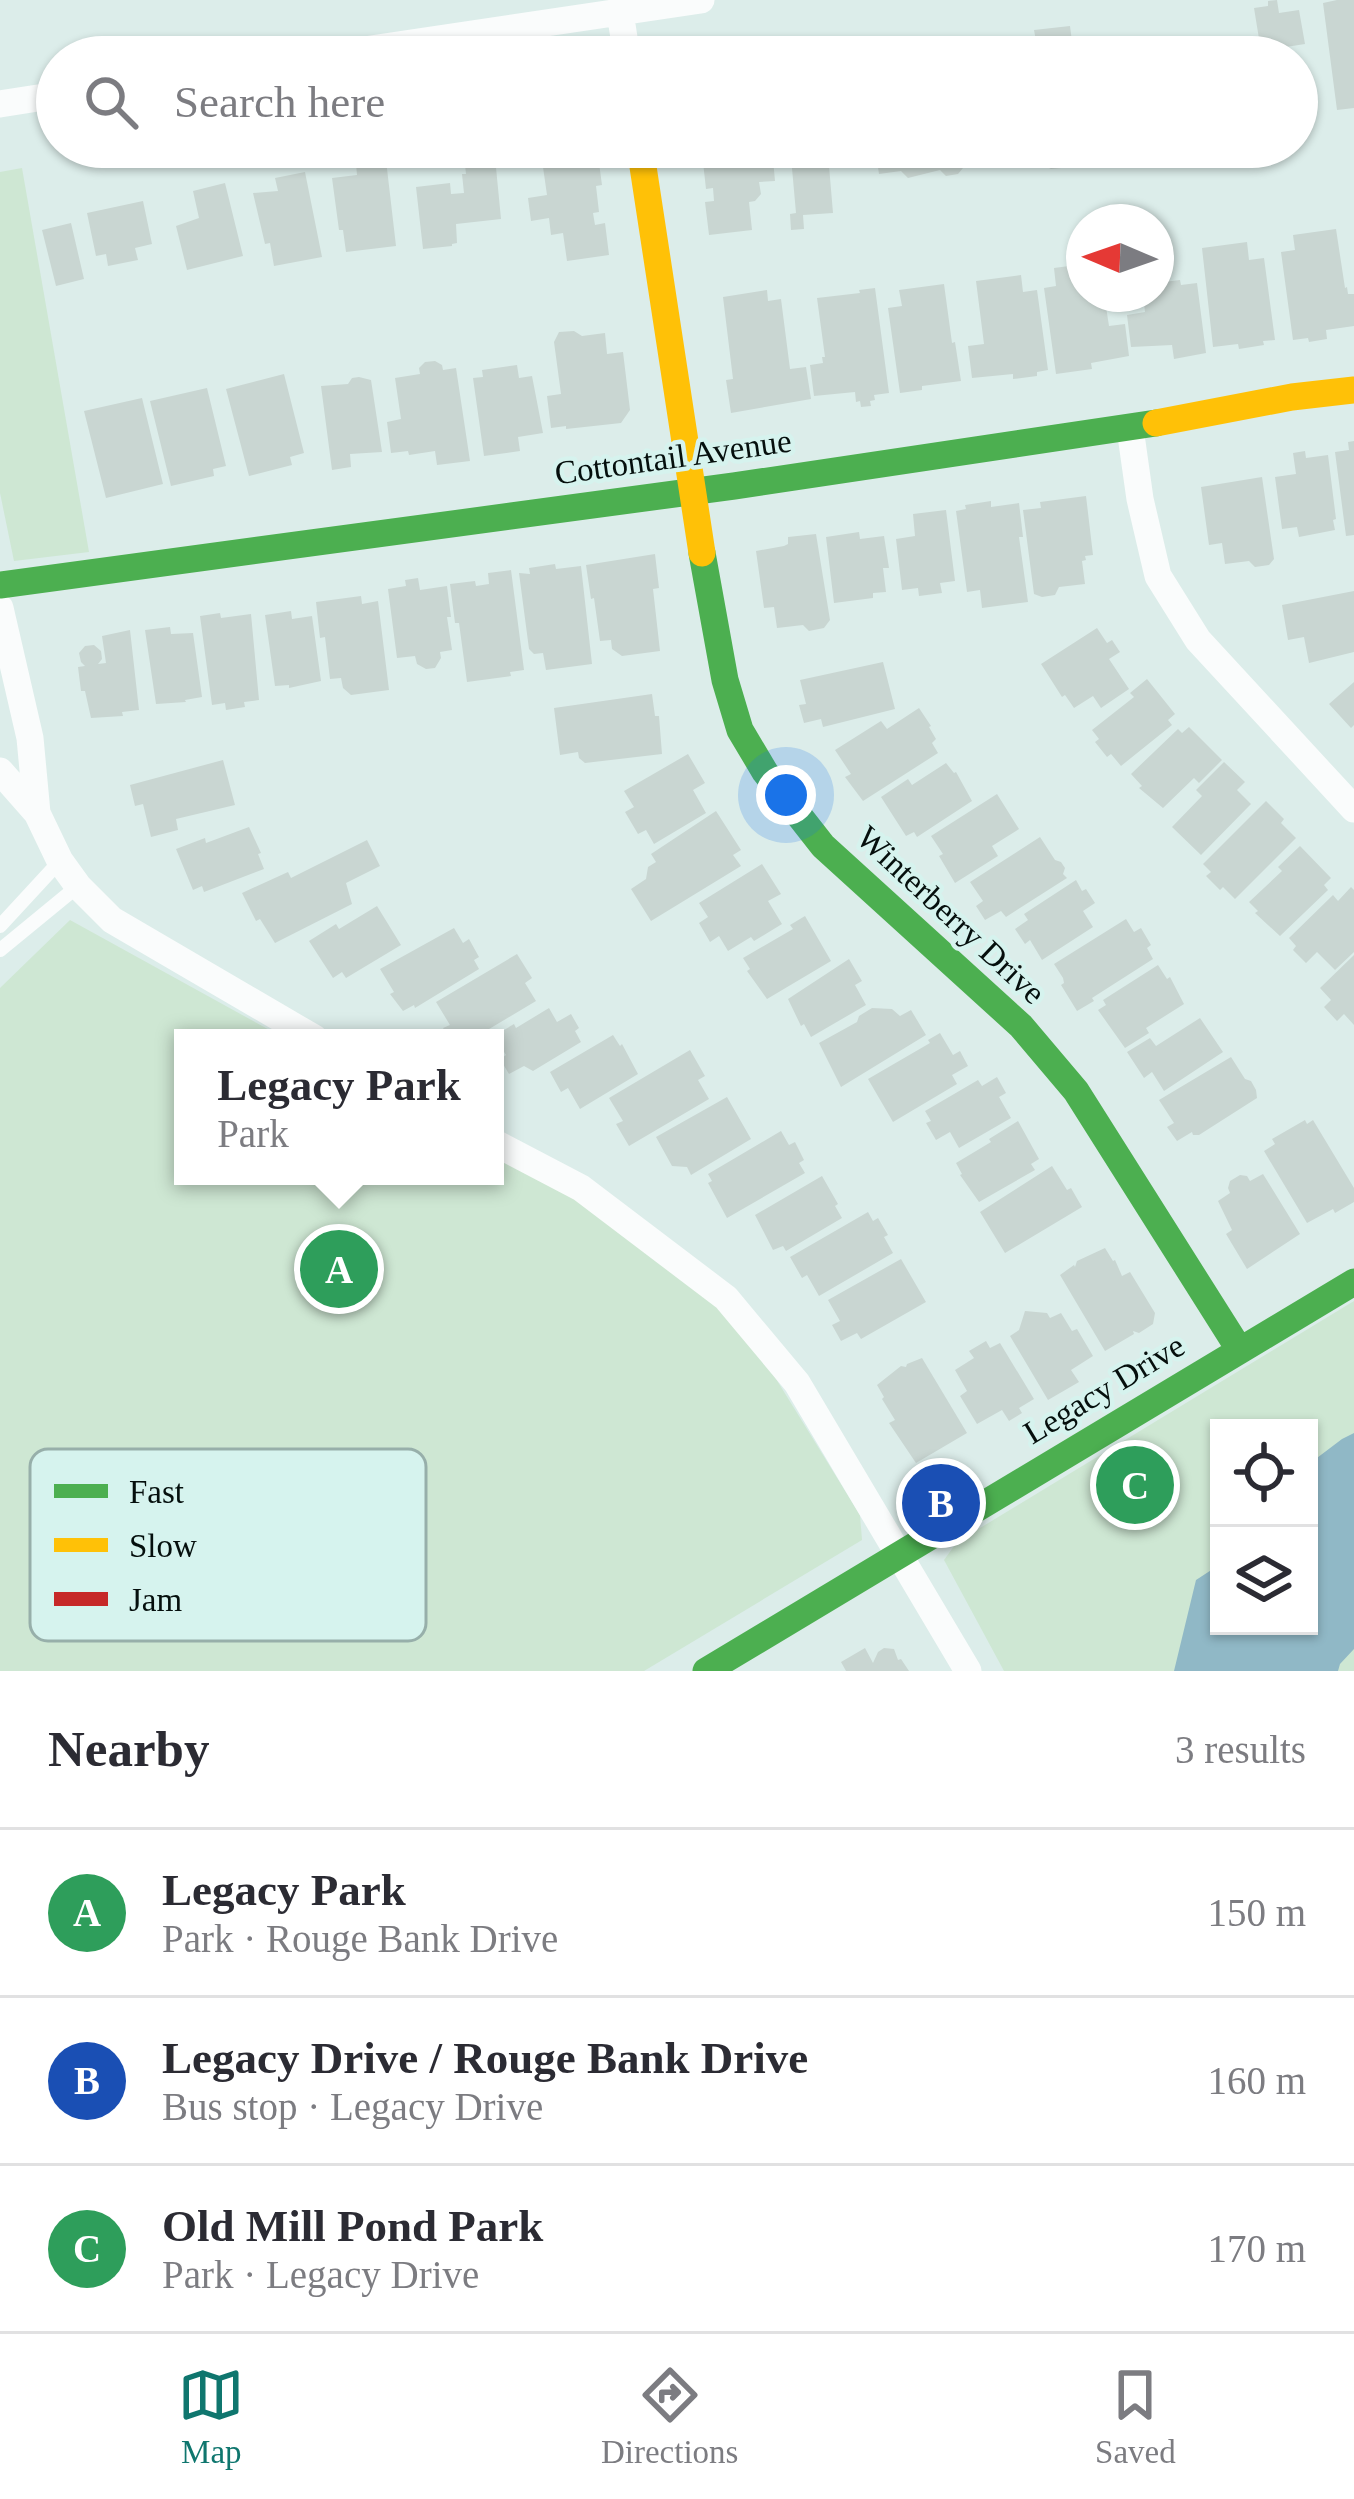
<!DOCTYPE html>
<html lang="en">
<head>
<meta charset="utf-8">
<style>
  body { margin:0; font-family:"Times New Roman",serif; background:#f2f2f3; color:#2b2b33 }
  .controls { position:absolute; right:36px; bottom:36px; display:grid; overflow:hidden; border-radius:0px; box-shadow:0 3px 9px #0004 }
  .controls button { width:108px; height:108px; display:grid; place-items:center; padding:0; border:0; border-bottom:3px solid #e1e1e2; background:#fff; color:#2b2b33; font:60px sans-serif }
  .compass { position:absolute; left:1066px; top:204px; width:108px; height:108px; border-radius:50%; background:#fff; box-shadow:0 3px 9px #0004; rotate:272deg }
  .you { position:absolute; left:786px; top:795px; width:42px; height:42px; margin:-30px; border:9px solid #fff; border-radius:50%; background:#1a73e8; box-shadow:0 0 0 18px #1a73e833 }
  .badge { display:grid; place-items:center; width:78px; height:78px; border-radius:50%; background:#0f766e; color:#fff; font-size:39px; font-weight:700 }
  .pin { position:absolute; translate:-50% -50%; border:6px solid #fff; box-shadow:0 3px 12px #0006 }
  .popup { position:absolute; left:174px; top:1029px; width:330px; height:156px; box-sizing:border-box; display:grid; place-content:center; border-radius:0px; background:#fff; filter:drop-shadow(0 3px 9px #0005); font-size:39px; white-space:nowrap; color:#7c7c81 }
  .popup b { font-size:45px; color:#2b2b33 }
  .popup::after { content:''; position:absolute; left:50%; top:100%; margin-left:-24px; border:24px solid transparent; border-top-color:#fff }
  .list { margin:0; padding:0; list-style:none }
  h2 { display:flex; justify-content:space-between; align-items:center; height:156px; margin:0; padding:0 48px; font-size:51px }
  h2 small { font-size:39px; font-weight:400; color:#7c7c81 }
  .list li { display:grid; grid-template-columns:78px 1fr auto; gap:36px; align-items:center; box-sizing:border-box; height:168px; padding:0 48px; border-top:3px solid #e1e1e2 }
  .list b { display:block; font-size:45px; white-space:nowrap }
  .list p { margin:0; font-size:39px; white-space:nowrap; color:#7c7c81 }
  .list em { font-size:39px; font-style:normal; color:#7c7c81 }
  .icon { flex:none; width:66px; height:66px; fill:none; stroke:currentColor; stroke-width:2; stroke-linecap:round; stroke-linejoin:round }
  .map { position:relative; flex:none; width:1354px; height:1671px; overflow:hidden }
  .search { position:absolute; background:#fff; box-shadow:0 3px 9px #0004; left:36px; right:36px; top:36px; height:132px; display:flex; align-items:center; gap:30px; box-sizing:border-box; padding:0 42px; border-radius:66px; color:#7c7c81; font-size:45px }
  .sheet { height:660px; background:#fff }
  nav { display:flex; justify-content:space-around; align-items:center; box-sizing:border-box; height:168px; border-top:3px solid #e1e1e2; background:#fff; font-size:33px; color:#7c7c81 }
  nav a { display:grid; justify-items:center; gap:6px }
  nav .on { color:#0f766e }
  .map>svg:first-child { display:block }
  .green { fill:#cee7d3; fill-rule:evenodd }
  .water { fill:#90b8c6 }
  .building { fill:#c9d6d2 }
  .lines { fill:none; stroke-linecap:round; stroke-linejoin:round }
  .lane { stroke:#fafcfc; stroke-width:14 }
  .street { stroke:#fafcfc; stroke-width:27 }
  .fast { stroke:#4caf50; stroke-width:27 }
  .slow { stroke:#ffc107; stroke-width:27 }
  .labels { text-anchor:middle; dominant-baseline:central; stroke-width:9; stroke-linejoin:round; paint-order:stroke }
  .street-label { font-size:33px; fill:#050f0d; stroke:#d6f3ee }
  .key { fill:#d6f3ee; stroke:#97afaa; stroke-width:3 }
  .key-label { font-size:33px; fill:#050f0d }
</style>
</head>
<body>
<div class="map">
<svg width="1354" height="1671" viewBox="0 0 1354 1671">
  <rect width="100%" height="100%" fill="#dcedea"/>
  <path class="green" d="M22,168L89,552L14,561L0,493V172Z
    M70,920L284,1038H183V1176H495V1153L575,1197L717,1299L773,1374L860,1515L862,1540L644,1671H0V988Z
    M1354,1301V1671H1004L944,1560L957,1542ZM1219,1428H1309V1626H1219Z"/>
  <path class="water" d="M1354,1433V1649L1340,1664L1338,1671H1174L1196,1580L1219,1565V1626H1309V1464L1342,1439Z"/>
  <path class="building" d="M1277,0L1279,13L1299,10L1305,44L1261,51L1254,8L1268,6V1Z
    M1337,0H1354V108L1337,110L1323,3Z
    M1070,26L1074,57H1039L1034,30Z
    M463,147H494L501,219L456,224L457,243L452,244V246L423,249L416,187L450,183L451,194L464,193L462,174H466Z
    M693,147H749L751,161L773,159L775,181L759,182L761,194L755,201L749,202L752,230L709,235L705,202L714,201L713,188L706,189L703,162L695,163Z
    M875,147H965L961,153L963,168L958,174L946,176L940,170L908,178L901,171L879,174Z
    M1024,147H1084V152L1066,154L1067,161L1061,168L1051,169L1043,165L1042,157L1025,159Z
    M586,150L593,157L594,163H599L602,185L596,186L599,212L593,213L595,225L605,223L609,255L567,261L563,233L551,235L549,218L531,221L528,198L547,195L541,153L563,151L564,159L573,157L572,152Z
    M828,154L833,213L803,215L804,229L791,230L790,214L796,213L791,157Z
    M386,160L396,246L346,252L343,230H339L332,178L357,175L356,164Z
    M305,172L322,257L274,266L270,243L265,244L253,193L278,191L275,178Z
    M225,183L243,256L187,270L176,226L199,218L193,191Z
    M143,201L152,244L135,248L138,260L108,266L106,254L96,256L87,213Z
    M71,223L84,279L56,286L42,230Z
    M1336,229L1345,288L1347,287L1348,294H1354V326L1326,330L1327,339L1309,342L1308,338L1293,340L1281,252L1295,250L1293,235Z
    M1247,242L1249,260L1264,258L1275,340L1263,341L1264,345L1239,349L1238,344L1213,347L1202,248Z
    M1084,264V294H1104L1109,326L1125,324L1129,356L1091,363L1092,369L1056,374L1044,288L1056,286L1054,268Z
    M1021,275L1023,292L1037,290L1048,370L1037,372V376L1013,379V374L972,378L968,346L984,344L976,281Z
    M1180,280L1181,285L1197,283L1206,353L1174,359L1172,345L1131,347L1127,315L1145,312L1143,294H1156V283Z
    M944,284L952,343L955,342L961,381L922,386V390L900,393L888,308L902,306L899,290Z
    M875,288L889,393L874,395L875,400L870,401L871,406L861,407L860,401L856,402L855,392L814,396L810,365L823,363L822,357H825L817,298L860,293L859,290Z
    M767,290L768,301L781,299L790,369L806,367L811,399L731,413L726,380L733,379L723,297Z
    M574,331L582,336L605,333L607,354L623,352L630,410L621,423L566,429V426L551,428L547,396L561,394L554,342L559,332Z
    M435,361L442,365L443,370L456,368L470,461L437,465L435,451L409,455L408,451L391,453L387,422L401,419L395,378L420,374L419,368L425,362Z
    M517,365L519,378L532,376L543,433L518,437L520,451L484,456L473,378L483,377L482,370Z
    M284,374L304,453L290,457L292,465L249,476L226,389Z
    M359,377L371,380L382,452L350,454L351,467L332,470L321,386L348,384L352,378Z
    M207,388L226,466L213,469L214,476L171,486L150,401Z
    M142,398L163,484L106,498L84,411Z
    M1354,441V535L1346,536L1335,452L1349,450L1348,442Z
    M1305,451L1306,458L1328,455L1336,519L1333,520L1335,530L1299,537L1297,527L1282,529L1275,477L1296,474L1293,453Z
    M1262,477L1274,559L1269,565L1255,567L1249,561L1225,564L1222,543L1209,545L1201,487Z
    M1086,496L1093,555L1085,556L1086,560L1082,561L1085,584L1059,587L1055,595L1042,597L1034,594L1023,510L1041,508L1040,502Z
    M991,501V507L1019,503L1023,537H1019L1028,602L982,608L980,590L967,592L956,511L966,509L965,505Z
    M946,510L955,581L940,583L942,593L919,596L918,588L902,590L896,539L915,536L913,514Z
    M859,532L860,539L884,536L889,568H883L886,592L873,593V598L834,603L826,537Z
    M816,534L830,620L824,628L809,631L803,625L777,628L774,607L764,608L756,551L784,546L788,544V537Z
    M655,554L659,588L653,589L660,651L622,656L612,649L611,640L600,641L594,598L591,599L586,565Z
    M555,564L556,569L581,566L592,664L546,670L543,653L534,654L529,649L519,573L530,574L529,568Z
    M511,570L524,670L510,672L511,676L467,682L459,623H455L450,584L475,581L476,586L489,584L488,573Z
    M418,578L420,590L447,586L451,617H447L452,650L440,652L441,658L435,668L426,669L417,664L415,656L397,658L388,589L406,586L405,580Z
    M1354,591V652L1309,663L1304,637L1288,640L1282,605Z
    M361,596L362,604L378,601L389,690L351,695L343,688L341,678L330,679L325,637L320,638L316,602Z
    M291,611L292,619L312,616L321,681L289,688V685L275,686L265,615Z
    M220,613L221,618L251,614L259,700L244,702L245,707L226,710L225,703L212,705L200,616Z
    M170,627L171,634L193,633L202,697L185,700L186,702L156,704L145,630Z
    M1097,628L1107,643L1112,640L1120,652L1109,659L1129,689L1101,708L1093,696L1074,708L1065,695L1062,697L1041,664Z
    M130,630L139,710L122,712L123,716L91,718L85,691H81L78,667L85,666L81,662L79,653L85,646L94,645L101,651L102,659L98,664L106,663L102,636Z
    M883,662L895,709L823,727L821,719L804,723L799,705L806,704L800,680Z
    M1147,679L1175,714L1168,720L1172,725L1121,766L1111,754L1107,757L1095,742L1099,739L1092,730L1134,697L1130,693Z
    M1354,682V725L1351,728L1329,704Z
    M652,694L655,716H659L662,754L585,763L579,758L578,752L560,755L554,708Z
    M919,708L931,726L929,727L936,739L932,743L938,753L863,801L845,777L851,774L835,750L881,721L887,729Z
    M1189,727L1222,760L1199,783L1194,778L1163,808L1139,788L1142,786L1131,774L1178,729L1182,733Z
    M688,754L705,783L693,790L706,813L654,844L646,830L638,834L625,812L634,807L624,791Z
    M223,760L235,805L176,819L178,830L151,837L143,804L135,806L130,785Z
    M1224,762L1245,782L1237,790L1251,804L1201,855L1172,827L1202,796L1196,790Z
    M946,763L954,773L956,772L972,801L917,837L914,832L906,836L881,797L908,779L912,785Z
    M997,794L1019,829L992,846L998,856L955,883L939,856L943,854L931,836Z
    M1266,801L1284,819L1281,823L1296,838L1235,899L1223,887L1220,890L1206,876L1211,872L1203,864Z
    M716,811L741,850L733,855L741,866L651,921L631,889L646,879L648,867L656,862L651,854Z
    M249,827L261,853L258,854L264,869L204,892L202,886L193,890L176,849L205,838L206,843Z
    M1040,837L1055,860L1061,862L1065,868L1063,874L1067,878L1006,917L1001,911L985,920L976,906L983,901L970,882Z
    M367,840L380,866L346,883L352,904L275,943L260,919L256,921L242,893L288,872L291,878Z
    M1300,846L1331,878L1324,885L1328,890L1280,936L1255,913L1258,911L1249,902L1282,871L1278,867Z
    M762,864L781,894L768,901L782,924L754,941L751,937L728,951L719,936L710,942L699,923L708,917L699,903Z
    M1076,880L1082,891L1086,889L1095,903L1083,911L1093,927L1042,960L1030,940L1025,944L1015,929L1028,920L1024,914Z
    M1351,887L1354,890V952L1335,970L1317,952L1306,963L1293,950L1296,946L1289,938L1333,895L1338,901Z
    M377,906L401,945L346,978L342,972L333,978L309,941L336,924L339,929Z
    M805,916L831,961L767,999L747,971L750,969L743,958L793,929L790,925Z
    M1126,919L1134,932L1141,928L1151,945L1147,948L1153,959L1092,998L1094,1001L1077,1011L1061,985L1064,983L1063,978L1054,964Z
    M454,928L463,943L469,939L479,957L474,960L479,969L415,1008L414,1005L403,1011L390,994L394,992L380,969Z
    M517,954L532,978L525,983L536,1001L474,1038H471L468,1033L460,1038H449L443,1028L450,1025L436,1002Z
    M1354,955V1025L1344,1014L1337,1021L1324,1007L1331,1000L1320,988Z
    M849,959L862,981L855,985L866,1005L811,1037L804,1024L801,1026L788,999Z
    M1158,965L1167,979L1170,977L1184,1004L1146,1028L1149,1033L1125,1048L1098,1010L1106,1005L1103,1000Z
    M549,1008L557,1022L571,1014L579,1028L575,1031L581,1042L533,1071L524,1066L509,1074L500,1059L506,1055L494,1036L514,1024L516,1028Z
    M872,1008L892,1009L900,1016L911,1010L926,1035L841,1087L819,1043L857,1022L859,1016Z
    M1200,1018L1223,1052L1164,1091L1152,1072L1144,1078L1127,1052L1150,1038L1156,1046Z
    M940,1033L953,1055L960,1051L968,1066L952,1075L957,1084L893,1122L868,1079L930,1043L928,1040Z
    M613,1035L620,1046L622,1044L638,1074L580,1109L568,1088L561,1092L550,1072Z
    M690,1050L705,1076L698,1080L709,1099L629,1146L616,1124L623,1121L609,1098Z
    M1231,1057L1245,1079L1251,1081L1256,1090L1257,1098L1199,1135H1193L1192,1132L1177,1141L1167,1127L1174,1123L1159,1100Z
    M997,1077L1006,1093L999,1097L1011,1118L959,1148L950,1132L936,1140L926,1123L931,1121L925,1111L978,1080L982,1086Z
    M727,1097L751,1139L691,1175L687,1167L672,1166L656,1137Z
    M1305,1120L1307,1124L1313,1120L1354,1188V1202L1335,1213L1333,1209L1307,1223L1264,1151L1275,1144L1272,1139Z
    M1018,1121L1039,1159L1031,1164L1035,1170L979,1202L960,1175L962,1174L956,1163L991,1142L989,1139Z
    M781,1131L789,1145L795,1142L804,1160L799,1163L805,1173L727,1218L708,1183L712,1181L708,1174Z
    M1052,1166L1067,1190L1071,1188L1082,1207L1005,1253L980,1212Z
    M1263,1174L1300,1234L1247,1269L1226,1234L1232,1230L1218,1201L1230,1193L1228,1188L1230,1181L1240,1175L1247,1176L1250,1181Z
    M822,1176L838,1204L835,1206L842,1218L786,1251L783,1246L773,1250L755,1215Z
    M868,1212L873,1221L878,1218L888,1235L884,1237L893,1253L819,1296L807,1275L802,1278L790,1257Z
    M1105,1248L1113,1261L1115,1260L1122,1276L1130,1272L1155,1313L1153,1324L1139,1333L1133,1331L1134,1334L1105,1351L1060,1275L1074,1265L1075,1267L1077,1261Z
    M901,1259L926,1302L861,1339L857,1333L841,1341L832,1325L840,1321L828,1300Z
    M1025,1311L1047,1313L1050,1318L1061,1313L1072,1331L1077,1329L1093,1356L1071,1370L1079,1382L1048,1400L1010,1336L1019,1330Z
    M986,1341L990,1348L1000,1343L1034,1399L1019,1408L1022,1413L1009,1421L1002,1410L977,1424L960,1396L967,1391L955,1370L974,1358L969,1351Z
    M922,1358L967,1433L916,1463L889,1423L895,1420L882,1399L884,1397L877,1385L901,1366L906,1367L907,1364Z
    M865,1648L873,1663L878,1652L884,1648L894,1649L898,1660L901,1659L909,1671H846L841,1662Z"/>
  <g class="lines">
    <path class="lane" d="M0,926L60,861
      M0,950L78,886"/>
    <path class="street" d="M620,12L627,57
      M317,57L701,0
      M0,104L57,95
      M1130,428L1140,499L1158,576L1198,640L1354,809
      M0,608L30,738L37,813
      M0,771L37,813L60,861L78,886L112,920L314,1038
      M495,1143L581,1188L726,1298L797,1383L968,1671"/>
    <path class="fast" d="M702,553L725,680L740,730L765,772L823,846L1021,1026L1076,1091L1239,1349
      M0,585L734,486L1156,423
      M706,1671L1354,1282"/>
    <path class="slow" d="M640,147L702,553
      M1156,423L1292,397L1354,390"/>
  </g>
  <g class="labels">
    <g class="street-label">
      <text transform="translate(673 457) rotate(-8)">Cottontail Avenue</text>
      <text transform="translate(951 915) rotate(43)">Winterberry Drive</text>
      <text transform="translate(1104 1389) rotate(-31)">Legacy Drive</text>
    </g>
  </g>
  <rect x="30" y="1449" width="396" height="192" rx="18" class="key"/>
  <rect x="54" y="1484" width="54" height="14" fill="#4caf50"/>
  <rect x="54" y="1538" width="54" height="14" fill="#ffc107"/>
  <rect x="54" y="1592" width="54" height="14" fill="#c62828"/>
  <g class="key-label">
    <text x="129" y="1503">Fast</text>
    <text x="129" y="1557">Slow</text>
    <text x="129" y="1611">Jam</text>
  </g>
</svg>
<div class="controls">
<button><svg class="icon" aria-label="locate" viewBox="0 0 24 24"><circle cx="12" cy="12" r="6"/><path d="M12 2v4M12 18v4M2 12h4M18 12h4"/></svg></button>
<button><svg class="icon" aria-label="layers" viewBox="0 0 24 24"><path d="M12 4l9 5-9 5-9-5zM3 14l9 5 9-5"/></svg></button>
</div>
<svg class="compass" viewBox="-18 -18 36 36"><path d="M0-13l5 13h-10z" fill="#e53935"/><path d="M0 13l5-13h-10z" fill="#7c7c81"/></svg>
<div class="you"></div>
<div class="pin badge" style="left:339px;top:1269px;background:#2e9e5b">A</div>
<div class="popup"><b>Legacy Park</b>Park</div>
<div class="pin badge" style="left:941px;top:1503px;background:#1a4fb4">B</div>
<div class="pin badge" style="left:1135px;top:1485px;background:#2e9e5b">C</div>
<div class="search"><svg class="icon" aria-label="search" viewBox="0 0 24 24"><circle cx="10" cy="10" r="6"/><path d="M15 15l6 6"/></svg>Search here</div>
</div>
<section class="sheet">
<h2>Nearby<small>3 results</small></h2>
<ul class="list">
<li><span class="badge" style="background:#2e9e5b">A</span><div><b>Legacy Park</b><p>Park · Rouge Bank Drive</p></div><em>150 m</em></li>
<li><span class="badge" style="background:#1a4fb4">B</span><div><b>Legacy Drive / Rouge Bank Drive</b><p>Bus stop · Legacy Drive</p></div><em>160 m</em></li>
<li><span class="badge" style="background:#2e9e5b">C</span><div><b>Old Mill Pond Park</b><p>Park · Legacy Drive</p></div><em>170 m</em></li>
</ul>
</section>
<nav>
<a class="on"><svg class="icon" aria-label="map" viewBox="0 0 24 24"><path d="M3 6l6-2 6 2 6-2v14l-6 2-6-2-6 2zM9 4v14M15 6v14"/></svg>Map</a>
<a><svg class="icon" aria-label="directions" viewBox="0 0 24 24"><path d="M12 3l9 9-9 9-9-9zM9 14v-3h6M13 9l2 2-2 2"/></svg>Directions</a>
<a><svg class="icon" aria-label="saved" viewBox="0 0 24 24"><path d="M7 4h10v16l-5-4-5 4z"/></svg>Saved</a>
</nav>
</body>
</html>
